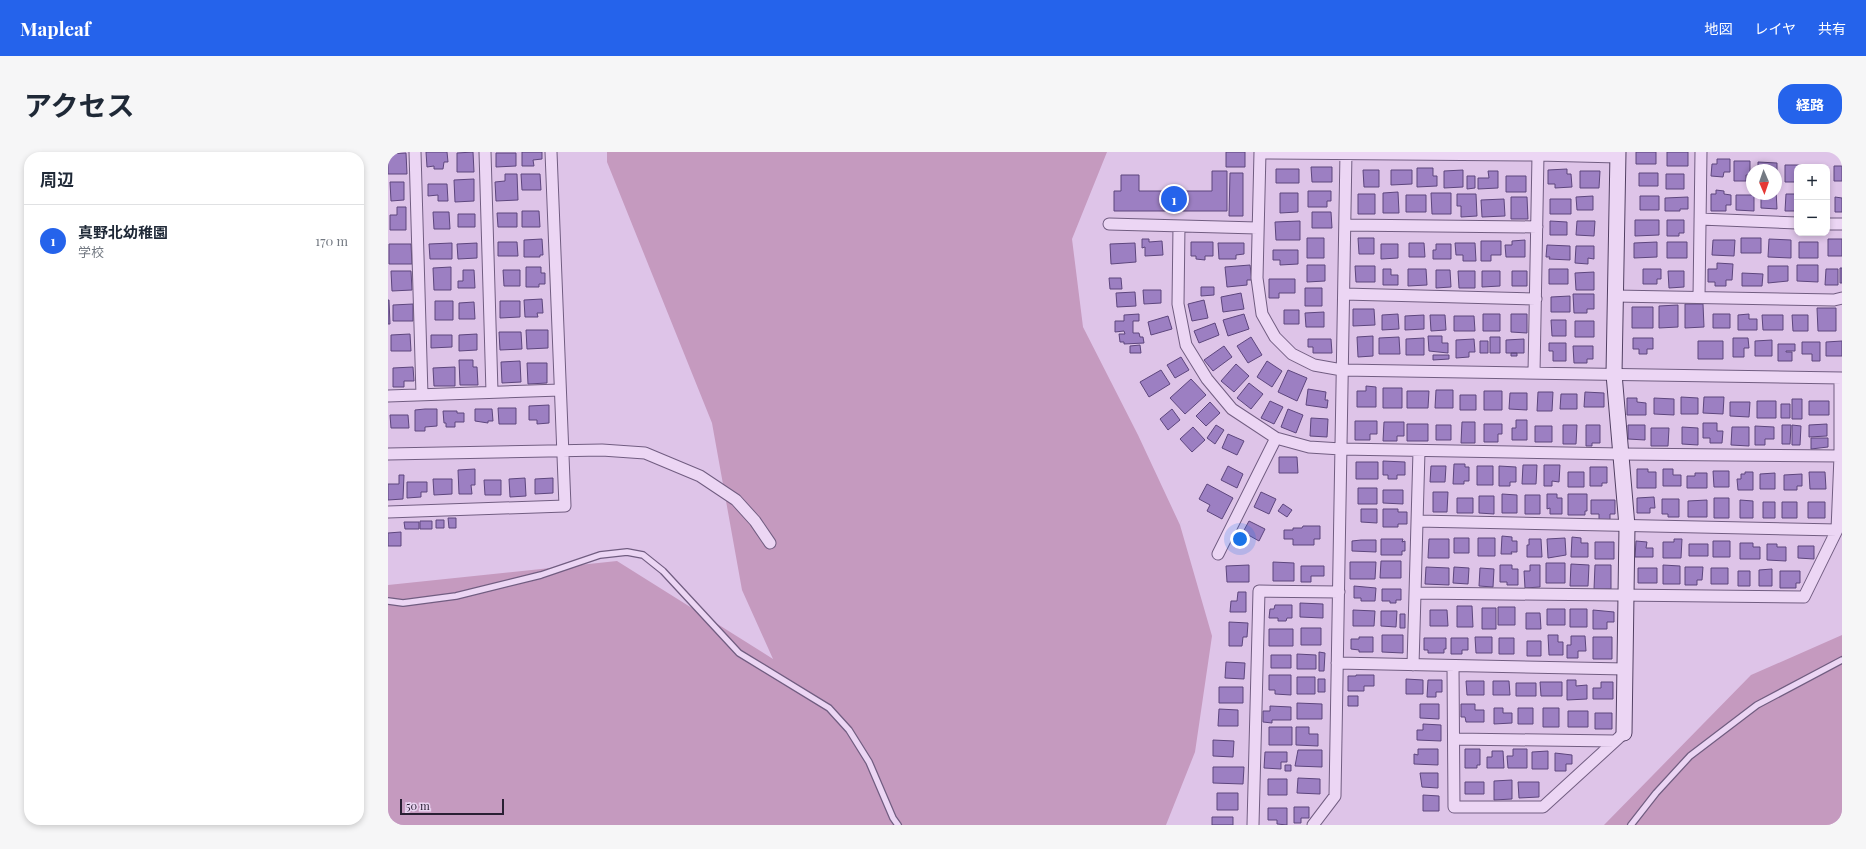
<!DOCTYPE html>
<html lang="ja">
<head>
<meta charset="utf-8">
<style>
  body { margin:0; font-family:"Playfair Display","Noto Sans JP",serif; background:#f6f6f7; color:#1f2937 }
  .controls { position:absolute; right:12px; top:12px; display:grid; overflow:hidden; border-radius:8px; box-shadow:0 2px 6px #0003 }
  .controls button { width:36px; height:36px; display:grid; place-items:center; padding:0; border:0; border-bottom:1px solid #e0e1e3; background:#fff; color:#1f2937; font:20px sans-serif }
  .compass { position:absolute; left:1358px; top:12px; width:36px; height:36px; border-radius:50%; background:#fff; box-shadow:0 2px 6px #0003; rotate:178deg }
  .scale { position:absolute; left:12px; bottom:10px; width:104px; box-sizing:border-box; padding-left:4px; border:2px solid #291f33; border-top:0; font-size:11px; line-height:14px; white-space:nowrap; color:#291f33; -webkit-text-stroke:3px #e9d3f1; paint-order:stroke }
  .you { position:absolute; left:852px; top:387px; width:14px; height:14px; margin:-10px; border:3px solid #fff; border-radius:50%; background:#1a73e8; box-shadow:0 0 0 6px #1a73e833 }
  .badge { display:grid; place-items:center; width:26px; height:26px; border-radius:50%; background:#2563eb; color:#fff; font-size:13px; font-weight:700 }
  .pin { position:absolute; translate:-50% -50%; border:2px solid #fff; box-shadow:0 1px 4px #0006 }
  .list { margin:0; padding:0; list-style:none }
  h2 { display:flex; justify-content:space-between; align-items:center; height:52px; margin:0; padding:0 16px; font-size:17px }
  h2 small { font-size:13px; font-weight:400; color:#747a83 }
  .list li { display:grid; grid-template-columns:26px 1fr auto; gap:12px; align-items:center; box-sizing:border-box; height:72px; padding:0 16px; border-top:1px solid #e0e1e3 }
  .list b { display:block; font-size:15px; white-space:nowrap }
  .list p { margin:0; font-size:13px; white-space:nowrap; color:#747a83 }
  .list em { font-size:13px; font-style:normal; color:#747a83 }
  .map { position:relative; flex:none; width:1454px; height:673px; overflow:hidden; border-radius:16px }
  header { display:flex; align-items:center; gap:24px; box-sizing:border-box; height:56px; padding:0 20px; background:#2563eb; color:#fff }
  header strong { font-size:19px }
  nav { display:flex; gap:22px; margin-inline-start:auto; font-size:14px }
  .intro { display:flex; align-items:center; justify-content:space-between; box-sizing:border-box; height:96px; padding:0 24px }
  h1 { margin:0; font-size:28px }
  .button { padding:10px 18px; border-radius:16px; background:#2563eb; color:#fff; font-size:14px; font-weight:700 }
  main { display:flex; gap:24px; padding:0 24px }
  aside { flex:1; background:#fff; border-radius:16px; box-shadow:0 2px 6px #0003 }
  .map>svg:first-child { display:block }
  .green { fill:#c59abf }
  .building { fill:#9c7fc2; stroke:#5d467d }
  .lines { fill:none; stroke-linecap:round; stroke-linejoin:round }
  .lane-casing { stroke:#715d81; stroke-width:8 }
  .street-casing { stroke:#715d81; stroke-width:13 }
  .secondary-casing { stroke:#524063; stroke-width:17 }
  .lane { stroke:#ecd6f4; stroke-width:5.5 }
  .street { stroke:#ecd6f4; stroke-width:11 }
  .secondary { stroke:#ecd6f4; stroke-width:15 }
</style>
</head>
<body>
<header>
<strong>Mapleaf</strong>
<nav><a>地図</a><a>レイヤ</a><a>共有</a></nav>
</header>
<div class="intro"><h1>アクセス</h1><a class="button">経路</a></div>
<main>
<aside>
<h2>周辺<small></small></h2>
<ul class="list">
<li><span class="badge">1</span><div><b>真野北幼稚園</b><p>学校</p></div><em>170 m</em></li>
</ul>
</aside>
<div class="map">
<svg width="1454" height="673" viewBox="0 0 1454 673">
  <rect width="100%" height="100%" fill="#dec4e8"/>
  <path class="green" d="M219,0H719L684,87L695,175L750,283L792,373L824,484L807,600L778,673H0V433L229,409L385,507L354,438L324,271L219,10Z
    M1454,483V673H1216L1363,523Z"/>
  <path class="building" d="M38,0H59L60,10H56L55,17H46V14L39,15Z
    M85,0L86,20H69V1Z
    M134,0H154V7L145,8L146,14H134Z
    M838,0H857V15H838Z
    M1248,0H1268V12H1248Z
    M1279,0H1300V14H1279Z
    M18,1L19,22H0V2Z
    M108,1H128V14L108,15Z
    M1329,7H1342V20H1336L1335,25L1323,24L1324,12H1329Z
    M1346,9H1362V23H1358V29H1346Z
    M1370,10L1389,11V29L1388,18H1370Z
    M1397,13H1415V15H1409V30H1397Z
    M1423,14H1438V15H1423Z
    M1446,14H1454V29H1446Z
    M923,15H944V30H924Z
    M1029,16H1045V24H1049V34L1029,35Z
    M888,17H911V31H888Z
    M1179,17V22H1183L1184,35L1167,36V32H1160V18Z
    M975,18H991V35H976Z
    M1003,18H1024V32L1003,33Z
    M1075,18V35L1056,36V19Z
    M824,19H839V59H726V39H733V23H751V39H824Z
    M1100,19H1110V36L1090,37V26H1101Z
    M1192,19H1212L1211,36H1192Z
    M842,21H855V64H841Z
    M1251,21H1270V34H1251Z
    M117,22H129L130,48L108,49L107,30L117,29Z
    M133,22H152L153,38H134Z
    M1278,22H1296V37H1278Z
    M1079,24H1087V36L1079,37Z
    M1118,24H1138V40H1118Z
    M86,27V49L67,50L66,28Z
    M2,30H16V48L3,49Z
    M40,32H59L60,49H50V43L40,44Z
    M1328,38L1336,39V42L1343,43V53H1338V59H1323V42H1328Z
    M1388,38L1389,57L1373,56V42H1388Z
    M920,39H943V49H939V55H920Z
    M1010,40L1011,61H995V41Z
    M892,41H910V60L892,61Z
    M1043,41H1063V62H1044Z
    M970,42H987V62H970Z
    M1069,42H1088L1089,64L1073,65V54H1069Z
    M1398,42H1409V59H1397Z
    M1018,43H1038V60H1018Z
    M1348,43H1366V59L1348,58Z
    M1205,44V58H1189L1188,45Z
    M1252,44H1271V58H1252Z
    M1123,45H1139L1140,67H1123Z
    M1300,45V57H1292V59H1277V46Z
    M1447,45L1454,46V60H1447Z
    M1116,47L1117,64L1094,65L1093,48Z
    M1162,47H1183V62H1162Z
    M9,55H18V78H2V63H9Z
    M134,59H151L152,75H134Z
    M45,60H61L62,77H46Z
    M924,60H943L944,76H924Z
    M109,61H129V75H110Z
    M70,62H87V75H70Z
    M1247,68H1271V83L1247,84Z
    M1279,68H1296V81H1291V84H1279Z
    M912,69V88H888L887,70Z
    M1162,69L1179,70V83H1162Z
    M1189,69H1207L1206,84L1188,83Z
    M919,86H936V106H919Z
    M970,86H986V102H971Z
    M1353,86H1373V101H1353Z
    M154,87L155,103H152V105H136V88Z
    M754,87H761V90L774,89L775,103L757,104V95L754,96Z
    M1381,87L1403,88V106L1380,105Z
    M1440,87H1454V104H1440Z
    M1137,88V105H1118L1117,93H1124V89Z
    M1325,88H1347L1346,104L1324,103Z
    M1093,89H1113V103H1103V109H1093Z
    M110,90H129L130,104H110Z
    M803,90H825V104H817V108L808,107V104H803Z
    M1269,90V105L1246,106V91Z
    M1279,90H1299V106H1279Z
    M1411,90H1430V106H1411Z
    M64,91V107H42L41,92Z
    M89,91V106L70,107L69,92Z
    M747,91L748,110L723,112L722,92Z
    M830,91H856V102L848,103V107H831Z
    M1021,91H1036L1037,105H1021Z
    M1067,91H1087L1088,109H1075V103H1068Z
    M1,92H23L24,112H1Z
    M993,92H1010V106L993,107Z
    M1048,92H1063V107H1045V98H1048Z
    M1159,93L1182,94V108L1161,107L1162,105H1158Z
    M1188,94H1206V107L1200,106V112L1187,111Z
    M885,98H910V112L892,113V108H885Z
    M1329,111L1345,112L1344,128H1338V134H1327V130H1320V117H1329Z
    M862,113L864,128H859V133L839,135L837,115Z
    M919,113H937V129L919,130Z
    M1409,113H1430V130L1409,129Z
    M967,114H987V130H968Z
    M1380,114H1400V129L1380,131Z
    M63,115V138H46L45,116Z
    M138,115H153V121H157V132H151V135H138Z
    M1452,116H1454V131H1452Z
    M995,117H1003V123H1010V133H995Z
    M1020,117H1038L1039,133L1020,134Z
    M1161,117H1180V132H1161Z
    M1255,117H1273V127H1269V132H1255Z
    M1438,117H1450V133H1437Z
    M75,118H86L87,136H70V129H75Z
    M115,118H132V134H116Z
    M1048,118H1062L1063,135L1048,136Z
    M3,119H23L24,138L4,139Z
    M1070,119H1087V136H1071Z
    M1094,119H1112V134L1094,135Z
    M1124,119H1139V134H1124Z
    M1280,119H1296V135L1281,136Z
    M1206,120V138H1188L1187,121Z
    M1354,121L1375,122L1374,134H1354Z
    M721,126H733L734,137H722Z
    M881,127H907V141H891V146H881Z
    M813,135H826V143L813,144Z
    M917,136H934V154H917Z
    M755,138H773V151L756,152Z
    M747,140L748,154L729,155L728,141Z
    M853,141L856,157L835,160L833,145Z
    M1185,142H1206V157H1199V161H1186Z
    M1182,144V160H1163V145Z
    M154,147L155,161H149L150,165H137L136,148Z
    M0,148H1L2,172H0Z
    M816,148L820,166L804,169L800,152Z
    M47,149H65V168H47Z
    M112,149H132V165L112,166Z
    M86,150L87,167H71V151Z
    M25,152V169H5V153Z
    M1297,152H1315L1316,175L1297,176Z
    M1290,153V175L1271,176V154Z
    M1244,155H1265V176H1244Z
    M1429,156H1448V179H1430Z
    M965,157H986L987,173L965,174Z
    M896,158H911V172H896Z
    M936,160V175H918L917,161Z
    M751,162V169H745V181H751L752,185H755L756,191L736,192V190H732L731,182H737L736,179L727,180V169H736V163Z
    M856,162L861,177L840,184L835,168Z
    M1010,162L1011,177L994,178V163Z
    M1095,162H1112V179H1095Z
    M1123,162H1139V181L1123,180Z
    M1325,162H1342V176H1325Z
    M1361,162V167H1369V178H1350V163Z
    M1036,163V177L1017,178V164Z
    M1042,163H1057L1058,178L1043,179Z
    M1374,163H1395V178H1375Z
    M1404,163H1420V179H1405Z
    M780,164L784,177L763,183L760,170Z
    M1066,164H1086L1087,179H1066Z
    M1163,168H1178V184H1164Z
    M1187,169H1206V185H1187Z
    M827,171L831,183L811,191L806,179Z
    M138,178H160V196L139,197Z
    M111,180H133L134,197L112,198Z
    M22,182L23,199H3V183Z
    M89,182V198L71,199V183Z
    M43,183H64V195L43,196Z
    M985,184V204L970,205L969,185Z
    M1040,184H1054V191H1060V201L1041,199Z
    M863,185L874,203L860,211L849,194Z
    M1011,185L1012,202H991V186Z
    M1102,185H1112V201H1102Z
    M1036,186V203H1018V187Z
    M1245,186H1265V197H1259V202H1251V197H1245Z
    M1345,186H1360L1361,196H1356V205H1345Z
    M920,187H943L944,201H925V195H920Z
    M1086,187L1087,200H1081V205L1068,206V188Z
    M1136,187V201H1118V188Z
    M1384,188V204H1367V189Z
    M1092,189H1100V201H1092Z
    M1310,189H1335V207H1310Z
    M1454,189V204H1438V190Z
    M1414,190H1432V209H1424V202H1414Z
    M1161,191H1178V209H1165V199H1161Z
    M1390,192H1407V199H1398V200H1404V209H1390Z
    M752,193L753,201H742V194Z
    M836,194L844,205L825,219L816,208Z
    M1185,194H1205V207H1199V211H1186Z
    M1123,201H1129V204H1123Z
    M1045,203H1061V207L1045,208Z
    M793,205L801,218L787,226L779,213Z
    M71,208H85V215H89L90,233H72Z
    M132,209L133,230L114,231L113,210Z
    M879,209L894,219L884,235L869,225Z
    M139,211H159V231L140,232Z
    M848,212L861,224L846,240L833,229Z
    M25,215L26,229H16V235H5V216Z
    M67,215V234H46L45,216Z
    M773,218L782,232L761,245L752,230Z
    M900,218L919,226L909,249L890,240Z
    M803,227L818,243L797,262L782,246Z
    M861,231L875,242L863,257L849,246Z
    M978,234L988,235V255H969V239H978Z
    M995,236H1014V256H995Z
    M920,237L938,240L937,248H940L939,256L918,253Z
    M1048,238H1065V256H1047Z
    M1019,239H1041L1040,256H1019Z
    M1096,239H1114V258H1096Z
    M1150,240H1165L1164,259H1149Z
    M1197,240L1216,241V255H1196Z
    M1122,241H1139V258L1121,257Z
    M1173,242H1189V257H1172Z
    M1072,243H1088V258H1072Z
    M1293,245L1310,246V262H1293Z
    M1316,245H1336L1335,262L1315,261Z
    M1239,246H1249V250L1258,251V263H1239Z
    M1266,246L1286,247V263L1266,262Z
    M1404,247H1414V267H1404Z
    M882,249L895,255L886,272L873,266Z
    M1369,249H1388V266H1369Z
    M1421,249H1441V263H1421Z
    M822,250L832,261L818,274L808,264Z
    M1342,250H1362L1361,265L1342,264Z
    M1393,252H1402V266H1393Z
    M161,253V271L149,272V268H141V254Z
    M110,256H128V272H111Z
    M37,257H49V274L37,275V279H27V258Z
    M87,257H104L105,269H100V271L87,269Z
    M784,257L792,268L780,278L772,267Z
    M900,257L915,263L908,281L893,275Z
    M55,259H69V261H76V270H67V275H58V271H56Z
    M2,263H20L21,276H3Z
    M923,266L940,267L939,285L922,284Z
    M1128,268H1139V288H1124V276H1128Z
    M967,269H989V282H982V288H967Z
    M996,270H1016V284H1009V289H995Z
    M1074,270H1087V291H1073Z
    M1315,271H1329V279H1335L1334,291H1322V286H1315Z
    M1019,272H1040V289H1019Z
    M1096,272H1114V282H1110V290H1096Z
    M1439,272V284L1421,285V273Z
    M828,273L836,278L827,292L819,286Z
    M1048,273H1063V288H1048Z
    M1175,273H1189L1188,292H1175Z
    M1198,273H1212V291H1204V294H1198Z
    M1240,273H1257V288L1240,287Z
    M1394,273H1403L1402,292H1394Z
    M1404,273L1413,274L1412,293H1404Z
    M1147,274H1164V290H1147Z
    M1367,274L1386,275V287H1377V293H1367Z
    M805,275L817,288L804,300L792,287Z
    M1294,275L1310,276V293L1294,292Z
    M1344,275H1361V294L1343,293Z
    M1263,276H1281L1280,294H1263Z
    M840,282L856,289L849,303L834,296Z
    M1423,286H1440V295L1423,297Z
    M891,305H909L910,321H891Z
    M995,309L1017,310V323H1009V327H1000V323H995Z
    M968,310H990V327H968Z
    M1066,312H1077V315H1081V329H1076V332H1065Z
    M1135,313H1149L1148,332H1134Z
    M1156,313H1172L1171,330L1164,329V334H1156Z
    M840,314L855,322L849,336L833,328Z
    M1043,314H1058L1057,330H1042Z
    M1089,314H1105V333H1089Z
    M1111,314L1128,315V330H1122V334H1111Z
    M1202,315H1219V331H1214V334H1202Z
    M87,317V333H83L84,342H71L70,318Z
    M1249,317H1260V320H1268V336H1249Z
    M1275,317H1285V323H1293V334H1275Z
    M1325,319H1341V335H1326Z
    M1180,320H1196V335H1180Z
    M1357,320H1365V338H1350L1349,327H1353V322H1357Z
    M1421,320H1437L1438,337H1422Z
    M1307,321H1319V336H1299V324H1307Z
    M1387,321V337H1372V322Z
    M1414,322V334H1409V338H1396V323Z
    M11,323H16L15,347L0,348V332H11Z
    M137,326L138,344L122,345L121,327Z
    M165,326V341L147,342V327Z
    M45,327H64V342L46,343Z
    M96,328H113V343H97Z
    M19,330H39V340H33V345L19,346Z
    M819,332L845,346L834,367L819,359L822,353L811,347Z
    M970,336H989V352H970Z
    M995,338H1015V352L995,351Z
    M873,340L888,347L881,362L866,355Z
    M1045,340H1060L1059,360H1045Z
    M1114,342L1129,343V361H1114Z
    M1159,342H1169V346H1174V362H1162V356L1159,357Z
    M1180,342H1199V359H1197V363H1180Z
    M1137,343H1152V362H1137Z
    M1091,344H1106V362L1091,361Z
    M1266,345L1267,356H1262V361H1249V346Z
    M1069,346H1085V361H1069Z
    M1326,346H1341V366H1326Z
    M1274,347H1291V365H1280V362H1274Z
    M1203,348H1227V362H1222V368H1211V362H1203Z
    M1319,348V365H1300V349Z
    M1352,348L1365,349V366H1352Z
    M1375,350H1387V366H1375Z
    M1394,350H1409V366H1394Z
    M1420,350H1437V366H1420Z
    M895,352L904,358L899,365L890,359Z
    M973,357H989V371L973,370Z
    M995,357H1010V360H1019V372H1010V375H995Z
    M60,366H68V376H61Z
    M48,368H56V376H48Z
    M32,369H44V377H32Z
    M861,369L877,377L871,389L855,380Z
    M16,370H31V377H17Z
    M915,374H932V387H926V393H905V387H896V378H905V376H914Z
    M13,380V394H0V381Z
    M1114,384L1124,385V389H1129V400H1123L1124,402H1113Z
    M1184,385L1193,386V391H1200V405H1183Z
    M1066,386H1081V401H1066Z
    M1090,386H1107V404H1090Z
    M1177,386L1178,403L1160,406L1159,387Z
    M993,387H1015L1014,390L1017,389V399H1014V403H993Z
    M1041,387H1061V406H1040Z
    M1141,387H1153L1154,405H1139V393H1141Z
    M1286,387H1294L1293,406H1275V390H1286Z
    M973,388H988V400L964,399V389Z
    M1248,389L1259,390L1258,396H1265V405H1247Z
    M1325,389H1342V405H1325Z
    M1207,390H1226V407H1207Z
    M1352,391H1365V395H1372V407H1352Z
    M1301,392H1320V404H1301Z
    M1379,392H1389V395H1398V409L1379,408Z
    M1410,394H1426V407L1410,406Z
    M993,409H1013V426H992Z
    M885,410L906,411V429H885Z
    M962,410H988L987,427H962Z
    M1158,411H1177V431H1158Z
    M1183,412L1201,413L1200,434H1182Z
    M861,413V430H839L838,414Z
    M1112,413H1124V417H1130V433H1119V430H1112Z
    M1142,413H1152V435L1137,436L1136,419H1142Z
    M1207,413H1223V437H1206Z
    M1275,413L1292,414V432H1275Z
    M913,414H936V424H923V430H913Z
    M1038,415L1061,416V433L1037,432Z
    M1066,415L1081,416L1080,432L1065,431Z
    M1297,415H1315L1314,428H1309V433H1297Z
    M1092,416L1106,417L1105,435L1091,434Z
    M1250,416H1269V431H1250Z
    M1323,416H1340V432H1323Z
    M1384,417V434H1371V418Z
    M1350,419H1362V434H1350Z
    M1392,419H1412V431H1408V436H1392Z
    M966,434L988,436L987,449H973V446H966Z
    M994,437H1013V448H1008V451H1002V449H994Z
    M850,440H858V460H842L843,449H849Z
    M912,451L935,452V466L912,465Z
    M887,453H904V466H899L898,469H890V466H881L882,457H886Z
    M1069,454H1084L1085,475H1069Z
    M1110,455H1127V473H1110Z
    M1094,456H1108V477H1094Z
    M1159,457H1177V473H1159Z
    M1182,457H1199V475H1182Z
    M965,458L987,459L986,474H965Z
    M1042,458H1059L1060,474H1042Z
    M1205,458L1226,460V470H1219V477H1205Z
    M993,459H1009L1008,475L993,474Z
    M1138,461H1152L1153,477H1138Z
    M1012,462H1017V476H1012Z
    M841,470L860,471L859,485H855L854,494H841Z
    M913,476H933V493H913Z
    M881,477H905V494H881Z
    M994,483H1015V501L994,500Z
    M1160,483H1170V490H1175V503H1161Z
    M1183,484H1197L1198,499H1190V506H1179V493H1183Z
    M971,485H985V500H971V498L963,497V487H971Z
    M1087,485H1104V501H1088Z
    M1205,485H1224V507H1205Z
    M1036,486H1058V497H1056V501H1040V498H1036Z
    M1063,486H1080V498H1074V502H1063Z
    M1111,486H1126V502H1111Z
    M1139,489H1153V504H1139Z
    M931,500L937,501L936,519H931Z
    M909,502L928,503V517H909Z
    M883,503H903V516H883Z
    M838,510L857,511L856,527L837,526Z
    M881,523H903V543L887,542V538H881Z
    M968,523H986V534H976V539H960V524H968Z
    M909,525H927V542H909Z
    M930,527H937V540H930Z
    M1018,527L1035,528V542H1018Z
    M1040,528H1054V540H1048V545H1039Z
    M1179,528H1188V534L1199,533V547L1179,548Z
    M1078,529H1096V543H1079Z
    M1105,529H1121L1122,543H1105Z
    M1152,530H1174V544H1153Z
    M1213,530H1225V547H1205V536H1213Z
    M1128,531H1148V544H1128Z
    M831,535H855V551H831Z
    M960,544H970V554H960Z
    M909,551L934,552V567H909Z
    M1032,552H1051V567L1032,566Z
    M1073,552H1087V558H1096V570H1078L1077,565H1073Z
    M882,554L903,555V568H884V571L875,570V559H882Z
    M1106,556H1115V561H1124V571L1106,572Z
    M1130,556H1145V572H1130Z
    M1155,556H1171V575H1155Z
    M831,557L850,558V574H830Z
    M1180,559H1200V575H1180Z
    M1207,561H1224V577H1207Z
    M1035,572L1053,573V589L1029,588V578H1035Z
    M881,575H904V593H881Z
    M908,575H921V582H930V594L908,593Z
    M825,588L846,589L845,605L825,604Z
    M1030,597H1050V613L1026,612V602L1030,603Z
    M1077,597H1092V613H1089V616H1077Z
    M1125,597H1139V616H1120L1119,604H1125Z
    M910,598H934V615L907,614Z
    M1104,599H1115L1116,616H1099V605H1104Z
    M1160,599V617H1144V600Z
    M877,600H899V610H893V617L876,616Z
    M1167,601L1184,603V612H1178V619H1167Z
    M897,613H903V619H897Z
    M825,615H856L855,632L825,631Z
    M1032,621H1050V636L1034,635Z
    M910,626L932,627V642L909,641Z
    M880,627H899V643H880Z
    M1124,628V647L1106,648V629Z
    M1077,630H1096V642H1077Z
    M1130,630H1151V645L1131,646Z
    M829,641H850V658H829Z
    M1035,643L1051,644V659H1035Z
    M906,655H921V666H913V671H906Z
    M880,656H899V673L889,672V668H880Z
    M824,665H845V673H824Z"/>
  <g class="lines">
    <defs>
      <path id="lane" d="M0,449L15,451L68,444L153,423L212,403L239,400L255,403L275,419L351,501L441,556L461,578L481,610L505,666L510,673
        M1243,673L1268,641L1302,604L1369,553L1454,508"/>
      <path id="street" d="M27,0L34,243
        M97,0L104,240
        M872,0L869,126L874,162L887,185L904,202L926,213L954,218L1454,226
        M872,1L1150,3L1230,5
        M1312,67L1409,71
        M721,72L869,76
        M1439,72H1454
        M957,73L1149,75
        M791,74L790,152L798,193L819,227L844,257L888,286L921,295L953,297L1233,302L1454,304
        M956,142L1148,147
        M1227,144L1446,148L1454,146
        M1311,145L1313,0
        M1146,221L1150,3
        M0,244L172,238
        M0,302L214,298L257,301L312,324L348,348L367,369L382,391
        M0,360L177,354L163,0
        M1029,369L1449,378
        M830,402L888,286
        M1027,441L1416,445L1449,378L1452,304V226
        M949,511L1237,517
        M1025,513L1031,299
        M1065,514L1066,655H1155L1236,581
        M1066,587L1227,589
        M865,673L871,439L951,440
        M925,673L947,644L958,0"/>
      <path id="secondary" d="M1230,0L1226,222L1239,374L1236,581"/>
    </defs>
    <use href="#lane" class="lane-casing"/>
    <use href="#street" class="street-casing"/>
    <use href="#secondary" class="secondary-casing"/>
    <use href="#lane" class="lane"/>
    <use href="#street" class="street"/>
    <use href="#secondary" class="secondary"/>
  </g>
</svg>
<div class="controls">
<button>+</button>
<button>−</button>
</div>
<svg class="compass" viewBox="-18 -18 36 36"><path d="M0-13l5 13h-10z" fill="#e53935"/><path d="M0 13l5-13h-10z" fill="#747a83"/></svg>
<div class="scale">50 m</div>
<div class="you"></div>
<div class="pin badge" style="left:786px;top:47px">1</div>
</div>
</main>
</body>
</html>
